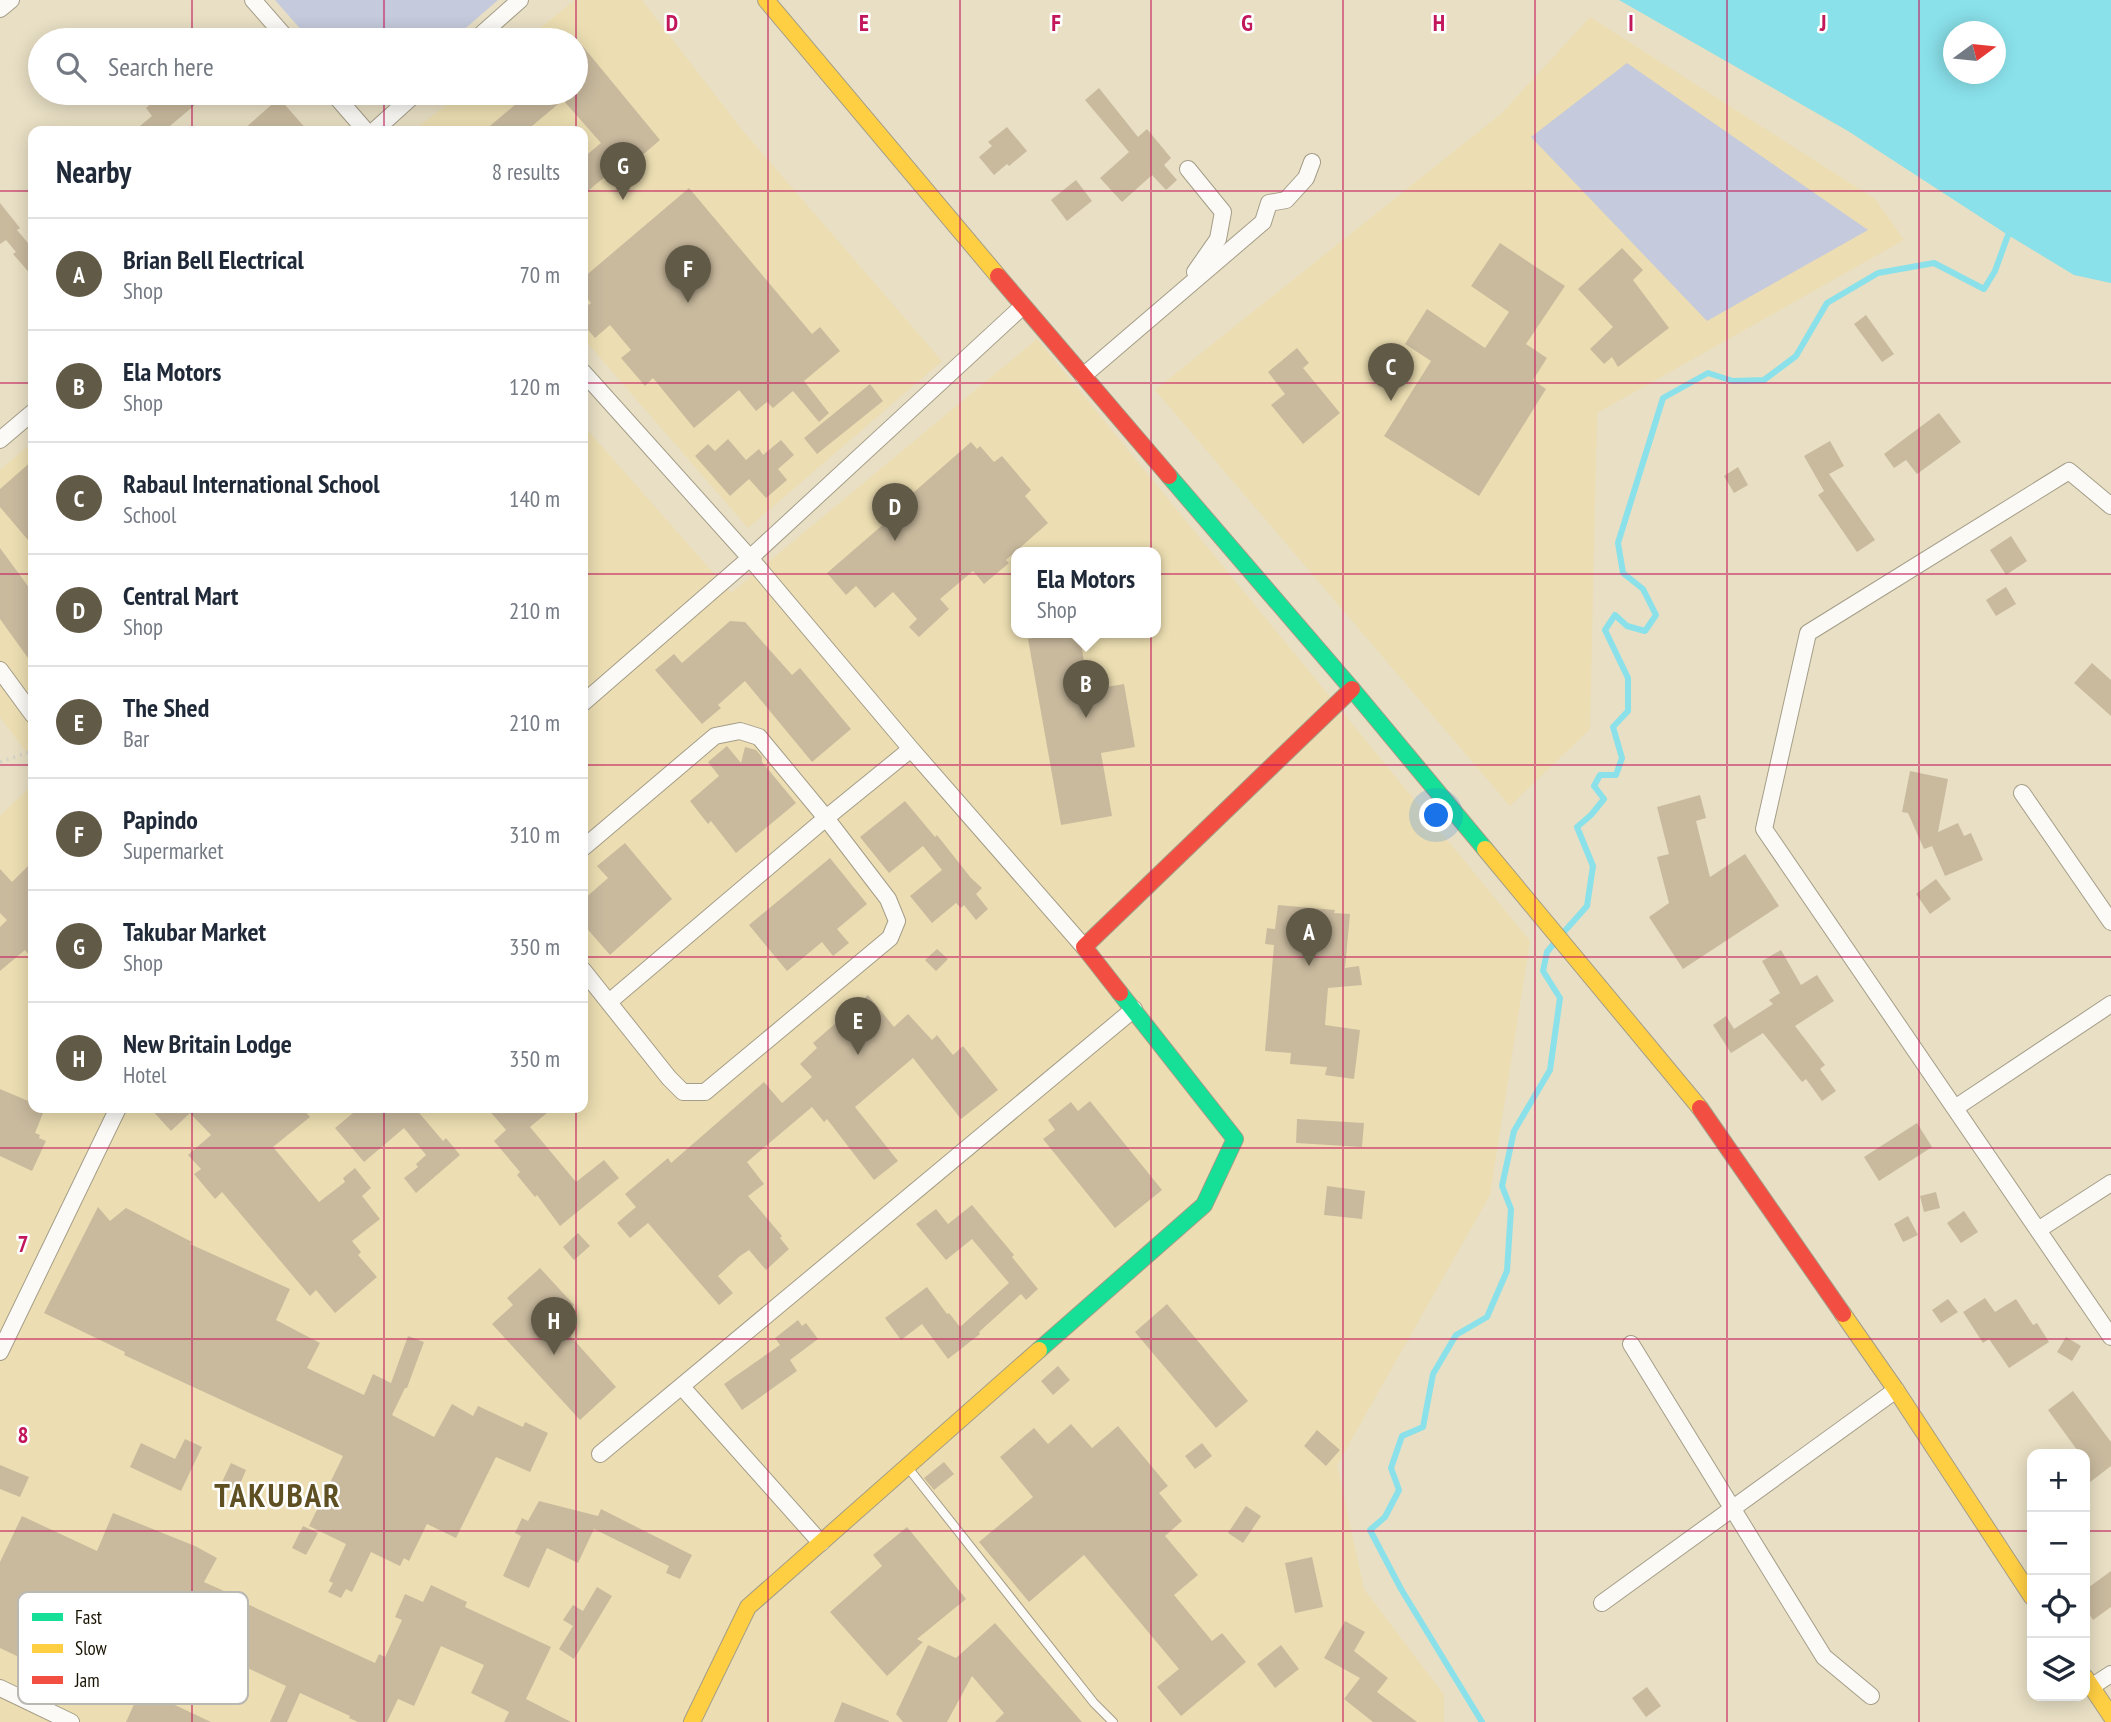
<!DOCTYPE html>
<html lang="en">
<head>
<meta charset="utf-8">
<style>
  body { margin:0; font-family:"PT Sans Narrow",sans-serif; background:#f6f6f7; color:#1f2937 }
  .controls { position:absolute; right:21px; bottom:21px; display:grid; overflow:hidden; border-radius:14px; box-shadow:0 4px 18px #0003 }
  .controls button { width:63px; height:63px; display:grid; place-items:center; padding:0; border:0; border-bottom:2px solid #e0e1e3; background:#fff; color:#1f2937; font:35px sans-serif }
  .compass { position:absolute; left:1943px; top:21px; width:63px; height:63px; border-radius:50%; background:#fff; box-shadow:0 4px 18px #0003; rotate:75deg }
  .you { position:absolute; left:1437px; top:816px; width:24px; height:24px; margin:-18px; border:5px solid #fff; border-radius:50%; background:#1a73e8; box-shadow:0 0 0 10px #1a73e833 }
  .badge { display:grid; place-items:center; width:46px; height:46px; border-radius:50%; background:#615a47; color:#fff; font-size:23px; font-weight:700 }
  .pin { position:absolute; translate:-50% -58px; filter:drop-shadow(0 2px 4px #0008) }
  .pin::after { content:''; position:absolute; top:37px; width:24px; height:21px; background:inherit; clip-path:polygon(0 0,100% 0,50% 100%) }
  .popup { position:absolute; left:1011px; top:547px; width:150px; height:91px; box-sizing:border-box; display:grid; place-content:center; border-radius:14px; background:#fff; filter:drop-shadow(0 2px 5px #0005); font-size:23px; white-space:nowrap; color:#747a83 }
  .popup b { font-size:26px; color:#1f2937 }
  .popup::after { content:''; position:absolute; left:50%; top:100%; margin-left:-14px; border:14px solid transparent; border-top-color:#fff }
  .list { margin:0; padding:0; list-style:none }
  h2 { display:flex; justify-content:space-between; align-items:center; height:91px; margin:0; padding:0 28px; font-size:30px }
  h2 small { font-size:23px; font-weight:400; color:#747a83 }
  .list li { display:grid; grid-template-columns:46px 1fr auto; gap:21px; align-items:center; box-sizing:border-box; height:112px; padding:0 28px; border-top:2px solid #e0e1e3 }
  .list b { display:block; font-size:26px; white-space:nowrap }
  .list p { margin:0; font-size:23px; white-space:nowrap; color:#747a83 }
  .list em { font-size:23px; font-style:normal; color:#747a83 }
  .icon { flex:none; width:38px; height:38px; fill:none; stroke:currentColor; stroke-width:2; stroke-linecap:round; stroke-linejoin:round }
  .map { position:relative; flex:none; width:2111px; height:1722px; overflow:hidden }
  .search { position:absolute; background:#fff; box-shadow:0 4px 18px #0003; left:28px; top:28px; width:560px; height:77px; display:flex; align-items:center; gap:18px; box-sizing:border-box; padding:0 24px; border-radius:38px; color:#747a83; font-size:26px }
  .panel { position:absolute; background:#fff; box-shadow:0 4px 18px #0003; left:28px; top:126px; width:560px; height:987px; border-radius:14px }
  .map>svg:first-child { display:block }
  .built { fill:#ecdeb2; fill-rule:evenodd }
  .green { fill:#c5cadc }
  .water { fill:#8ae1ea; fill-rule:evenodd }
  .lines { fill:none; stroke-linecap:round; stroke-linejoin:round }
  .stream { stroke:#8ae1ea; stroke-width:6 }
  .building { fill:#c9ba9e }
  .lane-casing { stroke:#a49d88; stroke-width:10 }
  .street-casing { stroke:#a49d88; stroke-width:18 }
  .fast-casing { stroke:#a49d88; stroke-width:18 }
  .slow-casing { stroke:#a49d88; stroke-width:18 }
  .jam-casing { stroke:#a49d88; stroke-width:18 }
  .path { stroke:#d4d1c8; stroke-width:3.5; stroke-dasharray:2 5; stroke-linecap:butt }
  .lane { stroke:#fcfaf6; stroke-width:8 }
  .street { stroke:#fcfaf6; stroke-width:16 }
  .fast { stroke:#16e098; stroke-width:16 }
  .slow { stroke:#ffcf43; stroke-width:16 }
  .jam { stroke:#f24e42; stroke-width:16 }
  .grid { fill:none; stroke:#c2185b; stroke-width:2; stroke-opacity:0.55 }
  .labels { text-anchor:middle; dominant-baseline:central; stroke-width:5; stroke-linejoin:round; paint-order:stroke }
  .district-label { font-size:33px; font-weight:bold; letter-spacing:2px; fill:#5e5022; stroke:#fff }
  .key { fill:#fff; stroke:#bab8b3; stroke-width:2 }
  .key-label { font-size:19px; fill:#191303 }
  .grid-label { font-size:23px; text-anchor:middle; font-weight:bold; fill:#c2185b; stroke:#fff; stroke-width:5; stroke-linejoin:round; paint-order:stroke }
</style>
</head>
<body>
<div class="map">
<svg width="2111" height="1722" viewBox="0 0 2111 1722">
  <rect width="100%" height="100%" fill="#e8dfc4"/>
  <path class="built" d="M575,0H642L743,131L942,361L748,528L583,338V131H413L461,93H576V40H525Z
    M1590,17L1875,199L1904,240L1597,413L1590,729L1510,806L1155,390L1502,113Z
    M1037,339L1530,941L1490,1195L1337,1465L1364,1589L1444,1695V1722H0V816L33,784V1108H583V425L731,593ZM1016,552H1156V632H1016Z
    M33,442V761L0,717V470Z"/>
  <path class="green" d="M275,0H498L452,40H310Z
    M1627,63L1868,230L1707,321L1531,137Z"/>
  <path class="water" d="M1619,0H2111V283L2074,275L2008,235L1848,131ZM1954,32H1996V74H1954Z"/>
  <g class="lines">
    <path class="stream" d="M1563,933L1587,906L1593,866L1577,827L1591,815L1604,799L1594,786L1600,775H1616L1622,758L1613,727L1628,711V678L1605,630L1615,615L1627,626L1645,631L1656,615L1643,589L1623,573L1618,543L1663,398L1708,373L1733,381L1764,380L1796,356L1827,303L1878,273L1934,263L1984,289L1995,271L2008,235
      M1482,1722L1401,1589L1370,1530L1385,1517L1399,1490L1391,1468L1402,1436L1423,1427L1433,1374L1456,1335L1487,1317L1507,1271L1511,1209L1502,1186L1514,1131L1550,1070L1560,998L1543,971L1547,952L1556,941"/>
  </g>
  <path class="building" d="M576,38L660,140L624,171L619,165L583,195V158L601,143L563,100L526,131H484L529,93H576Z
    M1099,88L1138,137L1147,129L1171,158L1164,165L1177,180L1166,190L1152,175L1122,202L1100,178L1129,152L1085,100Z
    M163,93H209L164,131H134L152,116L146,108Z
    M279,98L308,131H242Z
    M1007,127L1027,151L1009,166L1007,164L994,175L979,157L992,146L988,142Z
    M1076,180L1092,201L1067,221L1051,200Z
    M689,188L812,334L820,327L840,351L804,381L829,413L819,422L793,391L773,408L767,402L756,411L739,390L694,428L653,378L645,386L621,358L631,350L610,325L595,338L583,324V309L591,303L583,293V278Z
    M0,203L20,228L17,230L33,249V277L13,254L16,252L6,240L0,244Z
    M1500,243L1565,286L1526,344L1547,358L1533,380L1546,389L1479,496L1384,436L1431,361L1405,344L1427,309L1485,348L1509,312L1471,286Z
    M1622,248L1643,270L1633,280L1669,328L1618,367L1612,357L1604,364L1590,349L1613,327L1578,289Z
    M1866,315L1894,354L1882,362L1854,324Z
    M1297,348L1309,363L1303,368L1340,413L1303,444L1271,405L1285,394L1268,372Z
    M870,384L883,401L817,454L804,438Z
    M1939,413L1961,442L1917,474L1906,460L1894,468L1884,454Z
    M728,439L746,460L759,449L763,455L781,440L794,455L778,469L787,480L766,498L749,479L730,496L695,456L708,444L715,451Z
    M1830,441L1844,466L1829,474L1875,540L1857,552L1818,495L1824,491L1804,456Z
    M971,442L977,449L980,446L994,462L1002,456L1031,490L1025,496L1048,523L1006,560L1009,563L984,584L973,571L940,599L949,609L919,637L909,627L917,619L893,592L875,608L856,586L846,595L827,573L908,503L905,500Z
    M33,460V546L0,507V489Z
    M1738,467L1748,485L1734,493L1724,476Z
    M2011,536L2027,561L2006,575L1990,550Z
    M0,548L33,593V665L0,619Z
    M2006,587L2016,604L1996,616L1986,600Z
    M730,621L745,622L792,675L800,668L851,729L812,762L745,681L718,705L721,708L702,724L655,670L674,654L682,663Z
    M1035,632H1079L1089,690L1124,684L1135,747L1101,753L1112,816L1061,825L1028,639L1036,637Z
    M2092,663L2111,680V716L2074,683Z
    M727,746L741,763L745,747L756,750L762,757V762L796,803L736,853L711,821L708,824L690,801L719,776L708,762Z
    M1910,771L1948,779L1938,832L1958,823L1964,836L1971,833L1983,860L1945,876L1932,846L1924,849L1908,813L1902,812Z
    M1700,795L1706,818L1696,821L1710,877L1745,854L1779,906L1683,969L1649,917L1669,903L1657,857L1669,854L1657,807Z
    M905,801L935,837L937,835L971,878L982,888L976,894L988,909L976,920L964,905L961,908L956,903L932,923L910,896L942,870L923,846L889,873L860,837Z
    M625,843L672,899L610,955L583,924V900L608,878L597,866Z
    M830,858L867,904L837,929L849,943L833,956L822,942L787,971L749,925Z
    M33,861V960L25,950L0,971V927L7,920L0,913V869L12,882Z
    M1936,879L1951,899L1930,914L1916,894Z
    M1278,905L1335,910L1334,913L1350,914L1345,968L1359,966L1362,985L1328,988L1325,1025L1360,1030L1354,1079L1325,1075L1327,1067L1290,1064L1291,1053L1265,1051L1274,945L1265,944L1267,928L1275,929Z
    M937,949L948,959L936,971L925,960Z
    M1781,950L1801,985L1817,975L1834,1001L1795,1026L1825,1065L1820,1069L1836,1091L1822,1101L1806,1079L1802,1082L1763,1033L1731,1053L1713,1025L1726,1016L1734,1029L1773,1004L1769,1000L1780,993L1762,961Z
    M868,995L894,1027L908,1014L932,1040L937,1035L953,1055L963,1046L998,1090L961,1119L913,1058L855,1107L898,1161L874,1180L827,1119L824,1122L812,1107L747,1162L764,1184L748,1196L782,1236L780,1238L789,1249L766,1270L749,1250L740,1256L718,1276L733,1293L719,1305L648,1223L630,1238L617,1223L636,1207L625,1194L668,1158L671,1163L764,1082L782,1103L812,1077L800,1064L817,1048L813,1043Z
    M0,1089L33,1103V1108H45L35,1133L40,1135L39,1138L46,1141L32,1171L0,1156Z
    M1090,1101L1162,1190L1115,1228L1043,1139L1055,1130L1048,1120L1071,1102L1078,1111Z
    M150,1108H302L310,1117L273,1147L319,1202L345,1182L343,1178L355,1168L371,1188L362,1196L380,1219L352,1241L361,1252L358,1255L377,1277L335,1313L316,1290L310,1296L222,1192L215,1199L194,1174L201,1169L188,1155L211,1135L190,1113L171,1131Z
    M359,1108H415L443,1141L446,1138L460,1155L416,1193L404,1178L418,1167L416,1164L426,1155L404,1128L364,1162L335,1128Z
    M487,1108H553L530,1127L576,1182L604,1160L619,1178L560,1226L537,1195L535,1197L517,1175L520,1172L494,1141L506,1130Z
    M1297,1119L1364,1123L1362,1147L1296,1143Z
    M1917,1123L1932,1147L1879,1181L1864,1157Z
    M1327,1186L1365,1191L1362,1219L1324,1215Z
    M1936,1192L1940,1208L1924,1212L1920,1196Z
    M972,1205L1014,1255L1012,1257L1038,1289L1026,1300L1021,1294L979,1332L980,1334L948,1359L922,1324L901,1340L885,1318L927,1287L947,1314L949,1313L960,1327L1009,1283L972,1239L946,1260L916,1224L936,1209L948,1224Z
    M98,1207L110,1221L126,1208L192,1242L190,1244L290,1289L276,1320L320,1343L307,1368L364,1395L373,1374L391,1383L408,1336L424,1342L407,1388H405L392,1415L434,1437L452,1404L473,1416L478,1406L523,1427L525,1422L548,1433L530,1472L496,1457L456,1538L427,1524L409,1561L404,1558L400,1566L371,1552L352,1592L346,1589L341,1598L328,1592L333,1583L329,1581L346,1544L309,1526L343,1456L124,1355L125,1352L44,1313Z
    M1964,1211L1978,1232L1961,1243L1947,1223Z
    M1908,1216L1918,1235L1903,1242L1894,1224Z
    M578,1233L590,1246L574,1260L563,1247Z
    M540,1268L574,1305L557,1321L616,1387L580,1420L492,1324L513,1305L507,1298Z
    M1985,1298L1995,1312L2016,1299L2033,1325L2037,1323L2049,1342L2009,1368L1989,1339L1983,1343L1963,1312Z
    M1948,1299L1958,1312L1941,1323L1932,1310Z
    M1167,1304L1248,1401L1216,1428L1135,1332Z
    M798,1320L802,1326L806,1323L818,1339L790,1360L797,1371L742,1410L724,1384L780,1345L775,1338Z
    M2066,1337L2081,1346L2072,1361L2057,1352Z
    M1058,1366L1070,1380L1053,1395L1041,1381Z
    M2073,1391L2111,1442V1466L2085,1486V1454H2080L2048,1410Z
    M1071,1424L1092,1448L1118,1426L1168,1486L1159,1493L1182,1521L1165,1536L1198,1575L1174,1595L1212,1641L1222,1633L1246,1662L1181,1716L1157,1687L1179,1669L1084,1555L1029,1602L979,1542L1033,1497L1000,1457L1034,1428L1048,1444Z
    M1317,1430L1340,1450L1326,1466L1304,1446Z
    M185,1439L202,1447L181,1491L130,1467L141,1443L175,1459Z
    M1202,1443L1212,1456L1195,1469L1185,1456Z
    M944,1462L954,1474L934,1490L924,1478Z
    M231,1463L246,1470L237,1491L221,1484Z
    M0,1465L29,1477L20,1497L0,1489Z
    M539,1501L598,1516L601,1509L692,1555L680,1579L666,1573L669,1566L594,1529L578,1563L547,1548L529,1588L503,1576L521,1536L515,1533L522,1518L528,1521Z
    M1246,1506L1261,1516L1243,1543L1228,1533Z
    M113,1513L195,1546L217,1558L204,1582L233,1595L232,1597L375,1663L379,1654L385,1657L402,1620L395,1617L405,1594L423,1602L431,1585L467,1602L465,1607L551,1647L526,1699L571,1722H504L509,1712L471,1693L484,1665L441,1646L414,1706L398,1699L387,1722H358L349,1718L350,1716L300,1693L287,1722H270L286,1686L181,1637L185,1628L143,1608L121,1662L83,1646L59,1693L33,1680L40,1667L0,1648V1562L22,1516L97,1551Z
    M303,1526L318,1533L306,1555L292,1548Z
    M907,1527L966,1599L917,1639L923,1642L887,1676L830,1612L882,1566L873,1555Z
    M1312,1557L1323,1607L1295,1613L1285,1563Z
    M2111,1571V1607L2093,1620L2085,1608V1590Z
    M597,1587L612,1596L574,1659L559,1649L573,1626L563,1620L573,1605L583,1611Z
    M1345,1621L1365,1632L1354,1651L1388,1678L1377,1692L1417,1722H1373L1344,1699L1360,1678L1324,1658Z
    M995,1623L1082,1722H995L1004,1713L972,1676L947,1722H903L896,1714L928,1645L956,1658Z
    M1281,1645L1299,1669L1275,1688L1257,1664Z
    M1647,1687L1661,1706L1646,1717L1632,1698Z
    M141,1689L211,1722H126Z
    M842,1702L889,1721V1722H834Z"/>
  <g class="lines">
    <defs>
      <path id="lane" d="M909,1469L1094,1703L1113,1722"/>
      <path id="street" d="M253,0L288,40
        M0,9L11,0
        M475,40L520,0
        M333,93L366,131
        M374,131L416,93
        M1188,169L1223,212L1218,239L1195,272
        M583,372L750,558L911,749L1084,947
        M1083,376L1263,222L1269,203L1286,200L1306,178L1312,162
        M0,440L33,412
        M2111,506L2069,471L1808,633L1764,829L2111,1337
        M0,670L33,715
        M583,703L750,558L1023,306
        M2022,793L2111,922
        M583,848L715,736L740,731L759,737L826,818L888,899L897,921L890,938L705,1092H683L669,1078L583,970
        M609,1002L826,818L911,749
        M1955,1108L2111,1004
        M2038,1230L2111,1183
        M1631,1344L1824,1657L1871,1696
        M0,1352L118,1108
        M682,1387L821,1543
        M600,1454L1134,1009
        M1602,1603L1896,1390
        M2091,1687L2111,1674
        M0,1688L71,1722"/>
      <path id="fast" d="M1169,476L1352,689L1485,849
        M1039,1350L1204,1205L1235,1139L1120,993"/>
      <path id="slow" d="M766,0L998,276
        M1485,849L1700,1108
        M1843,1314L1896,1390L2032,1597
        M2085,1677L2111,1716
        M692,1722L748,1607L1039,1350"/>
      <path id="jam" d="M998,276L1169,476
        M1120,993L1084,947L1352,689
        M1700,1108L1843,1314"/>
    </defs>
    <use href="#lane" class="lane-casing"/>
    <use href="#street" class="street-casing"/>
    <use href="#fast" class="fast-casing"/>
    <use href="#slow" class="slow-casing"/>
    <use href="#jam" class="jam-casing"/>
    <path class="path" d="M0,762L33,751"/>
    <use href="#lane" class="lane"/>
    <use href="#street" class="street"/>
    <use href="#fast" class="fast"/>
    <use href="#slow" class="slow"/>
    <use href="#jam" class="jam"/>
  </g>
  <path class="grid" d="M192,0V40M384,0V40M576,0V40M768,0V1722M960,0V1722M1151,0V1722M1343,0V1722M1535,0V1722M1727,0V1722M1919,0V1722M192,93V131M384,93V131M576,93V131M0,191H33M583,191H2111M0,383H33M583,383H2111M0,574H33M583,574H2111M0,765H33M583,765H2111M0,957H33M583,957H2111M192,1108V1722M384,1108V1722M576,1108V1722M0,1148H2111M0,1339H2111M0,1531H2032M2085,1531H2111"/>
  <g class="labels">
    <g class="district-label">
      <text x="278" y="1494">TAKUBAR</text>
    </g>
  </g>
  <rect x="18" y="1592" width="230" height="112" rx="10" class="key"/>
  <rect x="32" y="1613" width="31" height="8" fill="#16e098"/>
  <rect x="32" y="1644" width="31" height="9" fill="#ffcf43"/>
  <rect x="32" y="1676" width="31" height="8" fill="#f24e42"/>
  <g class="key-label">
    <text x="75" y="1624">Fast</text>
    <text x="75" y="1655">Slow</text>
    <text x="75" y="1687">Jam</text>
  </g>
  <g class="grid-label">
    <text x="672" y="31">D</text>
    <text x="864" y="31">E</text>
    <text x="1056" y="31">F</text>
    <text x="1247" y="31">G</text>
    <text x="1439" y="31">H</text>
    <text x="1631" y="31">I</text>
    <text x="1823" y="31">J</text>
    <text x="23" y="1252">7</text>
    <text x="23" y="1443">8</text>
  </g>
</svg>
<div class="controls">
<button>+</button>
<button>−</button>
<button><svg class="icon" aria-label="locate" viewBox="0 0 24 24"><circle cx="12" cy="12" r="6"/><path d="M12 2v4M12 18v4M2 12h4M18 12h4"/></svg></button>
<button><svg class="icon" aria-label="layers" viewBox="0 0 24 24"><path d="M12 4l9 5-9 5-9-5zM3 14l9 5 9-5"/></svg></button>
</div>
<svg class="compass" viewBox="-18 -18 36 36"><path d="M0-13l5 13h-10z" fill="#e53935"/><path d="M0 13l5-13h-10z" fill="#747a83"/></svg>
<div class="you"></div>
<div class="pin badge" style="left:1309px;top:966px">A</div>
<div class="pin badge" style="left:1086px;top:718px">B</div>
<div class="popup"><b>Ela Motors</b>Shop</div>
<div class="pin badge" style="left:1391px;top:401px">C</div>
<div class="pin badge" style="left:895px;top:541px">D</div>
<div class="pin badge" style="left:858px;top:1055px">E</div>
<div class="pin badge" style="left:688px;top:303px">F</div>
<div class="pin badge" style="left:623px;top:200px">G</div>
<div class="pin badge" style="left:554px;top:1355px">H</div>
<div class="search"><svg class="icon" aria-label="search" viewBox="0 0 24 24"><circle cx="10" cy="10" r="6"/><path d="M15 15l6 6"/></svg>Search here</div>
<section class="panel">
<h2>Nearby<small>8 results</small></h2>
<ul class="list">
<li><span class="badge">A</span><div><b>Brian Bell Electrical</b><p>Shop</p></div><em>70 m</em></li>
<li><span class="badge">B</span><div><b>Ela Motors</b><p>Shop</p></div><em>120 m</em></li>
<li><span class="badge">C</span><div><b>Rabaul International School</b><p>School</p></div><em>140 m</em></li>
<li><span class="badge">D</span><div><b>Central Mart</b><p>Shop</p></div><em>210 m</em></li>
<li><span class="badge">E</span><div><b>The Shed</b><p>Bar</p></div><em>210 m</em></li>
<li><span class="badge">F</span><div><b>Papindo</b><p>Supermarket</p></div><em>310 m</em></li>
<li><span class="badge">G</span><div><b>Takubar Market</b><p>Shop</p></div><em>350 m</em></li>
<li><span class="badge">H</span><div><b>New Britain Lodge</b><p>Hotel</p></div><em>350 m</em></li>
</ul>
</section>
</div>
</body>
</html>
